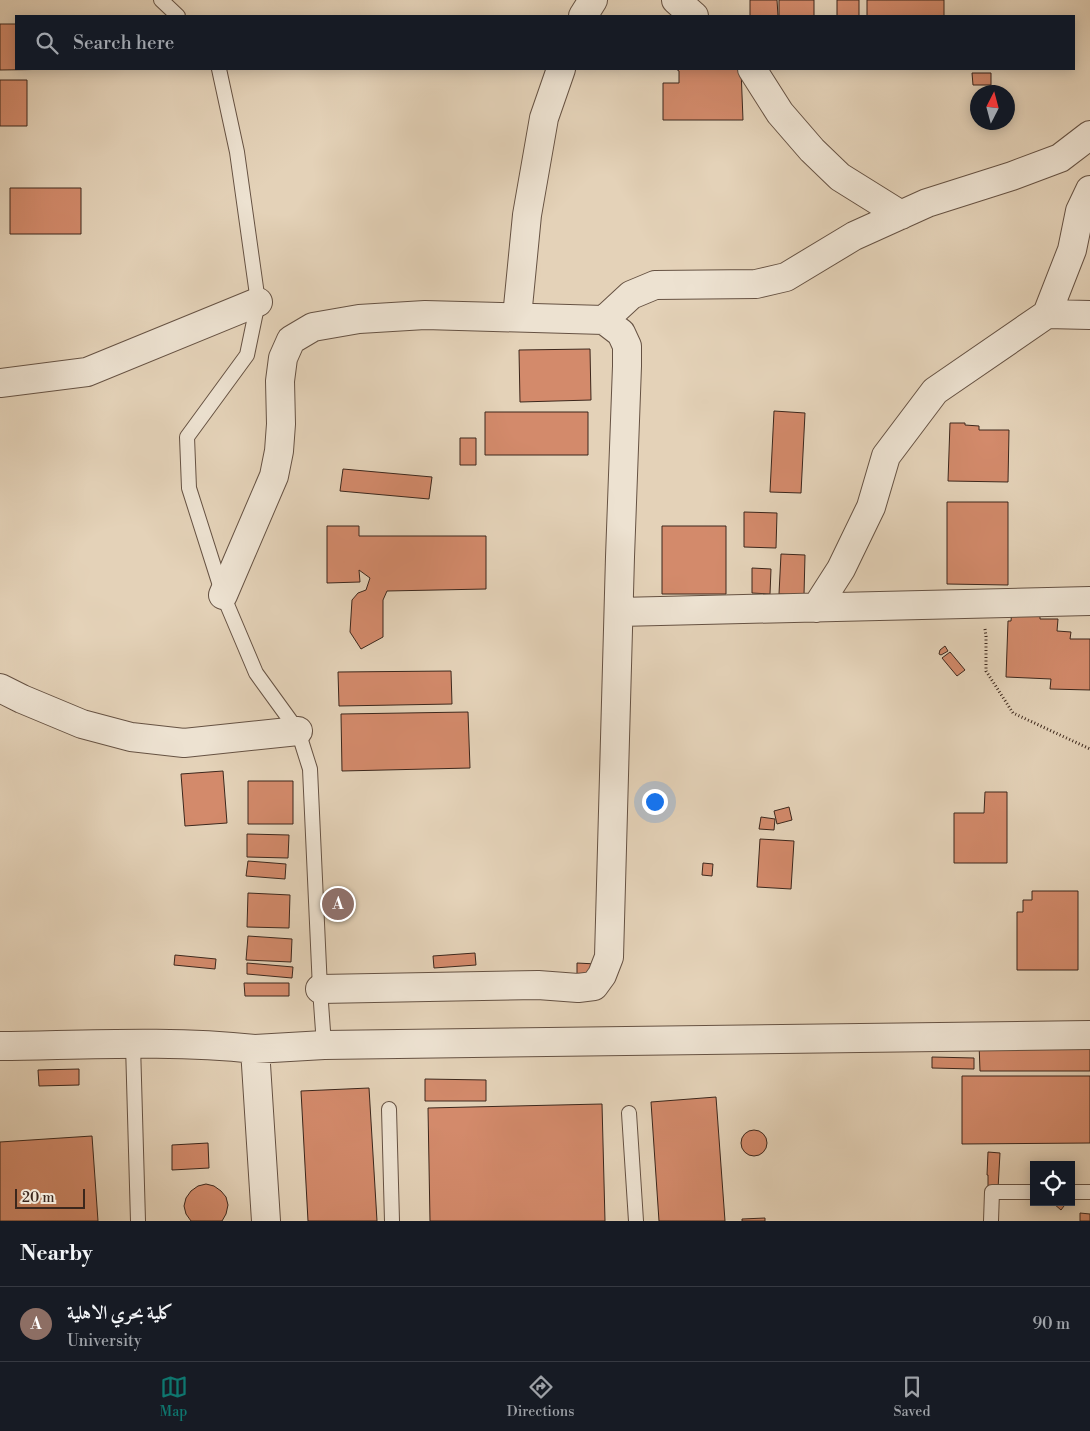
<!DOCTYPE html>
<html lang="en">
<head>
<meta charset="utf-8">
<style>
  body { margin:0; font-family:"Libre Bodoni",Amiri,serif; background:#20242c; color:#f1f3f6 }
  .controls { position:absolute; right:15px; bottom:15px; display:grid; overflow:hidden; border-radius:0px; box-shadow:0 2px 12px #0003 }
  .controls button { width:45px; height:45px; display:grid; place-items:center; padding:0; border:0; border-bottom:1px solid #363941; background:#171b24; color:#f1f3f6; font:25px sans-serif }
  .compass { position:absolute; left:970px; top:85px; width:45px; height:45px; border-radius:50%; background:#171b24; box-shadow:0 2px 12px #0003; rotate:6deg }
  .scale { position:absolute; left:15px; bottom:12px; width:70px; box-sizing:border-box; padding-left:5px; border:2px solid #3c271c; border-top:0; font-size:14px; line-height:18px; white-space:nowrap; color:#3c271c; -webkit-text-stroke:4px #ede2d1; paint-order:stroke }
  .you { position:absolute; left:654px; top:801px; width:18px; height:18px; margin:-12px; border:4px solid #fff; border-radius:50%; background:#1a73e8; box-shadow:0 0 0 8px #1a73e833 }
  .badge { display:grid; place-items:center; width:32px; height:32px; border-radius:50%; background:#0f766e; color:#fff; font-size:16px; font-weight:700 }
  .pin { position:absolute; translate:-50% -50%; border:2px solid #fff; box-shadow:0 1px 5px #0006 }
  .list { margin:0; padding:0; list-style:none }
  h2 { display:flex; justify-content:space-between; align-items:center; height:65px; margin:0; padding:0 20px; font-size:21px }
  h2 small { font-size:16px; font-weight:400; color:#9ea1a6 }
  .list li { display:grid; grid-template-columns:32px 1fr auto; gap:15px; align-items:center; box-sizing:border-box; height:75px; padding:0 20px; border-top:1px solid #363941 }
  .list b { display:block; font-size:19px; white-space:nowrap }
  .list p { margin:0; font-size:16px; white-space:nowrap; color:#9ea1a6 }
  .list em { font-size:16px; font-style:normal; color:#9ea1a6 }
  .icon { flex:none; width:28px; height:28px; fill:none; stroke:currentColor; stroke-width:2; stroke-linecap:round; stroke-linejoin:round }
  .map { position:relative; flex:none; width:1090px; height:1221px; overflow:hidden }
  .search { position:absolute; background:#171b24; box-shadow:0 2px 12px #0003; left:15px; right:15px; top:15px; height:55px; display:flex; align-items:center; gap:12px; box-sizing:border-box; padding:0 18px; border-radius:0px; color:#9ea1a6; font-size:19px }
  .sheet { height:140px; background:#171b24 }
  nav { display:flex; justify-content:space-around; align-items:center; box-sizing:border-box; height:70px; border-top:1px solid #363941; background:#171b24; font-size:14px; color:#9ea1a6 }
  nav a { display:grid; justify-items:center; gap:2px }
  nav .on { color:#0f766e }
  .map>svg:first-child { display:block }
  .building { fill:#d38a6b; stroke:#3c271c }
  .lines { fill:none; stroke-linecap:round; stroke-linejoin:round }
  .service-casing { stroke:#665243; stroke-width:16 }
  .minor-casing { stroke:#665243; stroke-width:30 }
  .path { stroke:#3c271c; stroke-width:3; stroke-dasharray:1 2.5; stroke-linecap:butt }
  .service { stroke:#ede2d1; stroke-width:14 }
  .minor { stroke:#ede2d1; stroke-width:28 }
</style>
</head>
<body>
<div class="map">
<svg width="1090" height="1221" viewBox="0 0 1090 1221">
  <rect width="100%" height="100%" fill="#e4d2b8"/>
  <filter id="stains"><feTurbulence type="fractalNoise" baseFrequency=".004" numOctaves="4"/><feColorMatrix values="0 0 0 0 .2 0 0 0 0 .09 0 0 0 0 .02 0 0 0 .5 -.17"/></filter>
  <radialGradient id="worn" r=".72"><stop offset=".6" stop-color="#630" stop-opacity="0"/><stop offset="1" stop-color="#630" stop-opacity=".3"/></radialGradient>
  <path class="building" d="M750,0H777L778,16H750Z
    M779,0H814V16H779Z
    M837,0H859V16H837Z
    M867,0H944V16H867Z
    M0,24H16V69H64L0,70Z
    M676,69H741L743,120H663V83H679V71Z
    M972,73H991V85H973Z
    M0,80H27V126H0Z
    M10,188H81V234H10Z
    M590,349L591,400L520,402L519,350Z
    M774,411L805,413L801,493L770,492Z
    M485,412H588V455H485Z
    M950,423H965V425L979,426V430H1009L1008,482L948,481Z
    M460,438H476V465H460Z
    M343,469L432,477L429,499L340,491Z
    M947,502H1008V585L947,584Z
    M744,512L777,513L776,548L744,547Z
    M327,526H359V536H486V589L387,591L383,600V637L361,649L350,632L352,600L358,593L366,590L370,578L359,570L360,582L327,583Z
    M662,526H726V594H662Z
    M781,554L805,555L804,595L779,594Z
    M752,568L771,569L770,594L752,593Z
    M1012,609L1040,610V619H1058L1057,631L1071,632L1070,639H1090V690L1050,689L1051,679L1006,677L1008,621H1011Z
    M945,646L948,651L941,655L939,654L940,650Z
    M950,652L965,670L957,676L942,658Z
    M451,671L452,704L339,706L338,672Z
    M468,712L470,768L342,771L341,714Z
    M223,771L227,823L185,826L181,774Z
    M248,781H293V824H248Z
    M985,792H1007V863H954V813H984Z
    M789,807L792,820L777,824L774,811Z
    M761,817L775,819L774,830L759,829Z
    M247,834L289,835L288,858L247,857Z
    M760,839L794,841L791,889L757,887Z
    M248,861L286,864L285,879L246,876Z
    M703,863L713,864L712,876L702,875Z
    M1032,891H1078V970H1017V912H1023V900H1032Z
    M248,893L290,895L289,928L247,927Z
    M248,936L292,939L291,962L246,960Z
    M475,953L476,965L434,968L433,956Z
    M175,955L216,959L215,969L174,965Z
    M247,963L293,967L292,978L247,974Z
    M577,963L596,964V975H577Z
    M244,983H289V996H245Z
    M1090,1042V1071H980L979,1043Z
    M932,1057L974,1058V1069L932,1068Z
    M79,1069V1085L39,1086L38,1070Z
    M962,1076H1090V1143L962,1144Z
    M425,1079L486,1080V1101H425Z
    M369,1088L377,1221H308L301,1091Z
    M716,1097L725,1221H659L651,1102Z
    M602,1104L605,1221H430L428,1108Z
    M741 1143a13 13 0 1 1 26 0a13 13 0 1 1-26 0Z
    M92,1136L98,1221H0V1142Z
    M208,1143L209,1168L172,1170V1145Z
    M988,1152L1000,1153L998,1189H988V1175H987Z
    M206,1184L214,1186L221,1191L226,1197L228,1205L226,1214L222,1221H191L186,1214L184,1206L186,1198L191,1191L198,1186Z
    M1056,1202H1067L1061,1210L1054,1204Z
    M1080,1213L1090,1214V1221H1080Z
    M765,1218V1221H742V1219Z"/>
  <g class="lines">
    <defs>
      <path id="service" d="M161,0L178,16
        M219,69L237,152L258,302L247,355L187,437L189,488L223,595L256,673L298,731L310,769L320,989L324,1045
        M133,1045L138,1221
        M389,1109L392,1221
        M629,1113L636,1221
        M1071,1192H1090
        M991,1221L992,1192H1034"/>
      <path id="minor" d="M676,0L694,16
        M583,16L593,0
        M752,69L780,113L812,150L840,177L901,215
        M1047,314L1072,250L1080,211L1090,190
        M517,317L527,215L544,118L561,69
        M604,320L631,295L655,285L756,284L786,277L854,236L927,203L1012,176L1060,158L1090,135
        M0,383L87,372L258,302
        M223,595L274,476L279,451L281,424L280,381L283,358L291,340L313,327L359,319L425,315L604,320L621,333L627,346V366L620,557L609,957L602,975L594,986L578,988L538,985L320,989
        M816,608L841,569L871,507L886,456L935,391L1047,314L1090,315
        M619,612L1090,601
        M0,688L22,699L82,724L131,737L184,743L298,731
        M0,1046C85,1045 171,1040 255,1049L266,1221
        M255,1049L324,1045L1090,1035"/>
    </defs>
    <use href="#service" class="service-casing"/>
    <use href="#minor" class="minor-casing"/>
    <path class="path" d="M985,629L986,636V671L1013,713L1090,749"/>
    <use href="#service" class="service"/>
    <use href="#minor" class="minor"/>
  </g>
  <rect width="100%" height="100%" filter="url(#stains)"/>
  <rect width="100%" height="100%" fill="url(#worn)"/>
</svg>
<div class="controls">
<button><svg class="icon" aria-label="locate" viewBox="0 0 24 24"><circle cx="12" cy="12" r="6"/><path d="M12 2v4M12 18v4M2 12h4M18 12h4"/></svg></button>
</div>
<svg class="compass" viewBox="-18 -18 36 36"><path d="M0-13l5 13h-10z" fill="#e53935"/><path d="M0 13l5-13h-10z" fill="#9ea1a6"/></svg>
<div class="scale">20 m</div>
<div class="you"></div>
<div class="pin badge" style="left:338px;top:904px;background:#8d6e63">A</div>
<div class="search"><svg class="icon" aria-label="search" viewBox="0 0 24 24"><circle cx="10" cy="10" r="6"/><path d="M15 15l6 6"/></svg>Search here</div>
</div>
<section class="sheet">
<h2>Nearby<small></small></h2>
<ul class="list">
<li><span class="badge" style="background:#8d6e63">A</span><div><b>كلية بحري الاهلية</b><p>University</p></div><em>90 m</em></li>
</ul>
</section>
<nav>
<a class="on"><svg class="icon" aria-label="map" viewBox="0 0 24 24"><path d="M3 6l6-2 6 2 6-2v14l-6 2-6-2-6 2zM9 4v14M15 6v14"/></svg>Map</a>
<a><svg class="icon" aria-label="directions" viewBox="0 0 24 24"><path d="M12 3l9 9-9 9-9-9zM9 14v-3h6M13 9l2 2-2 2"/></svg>Directions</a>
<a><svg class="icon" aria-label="saved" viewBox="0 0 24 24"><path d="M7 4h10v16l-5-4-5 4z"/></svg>Saved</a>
</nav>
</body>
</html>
